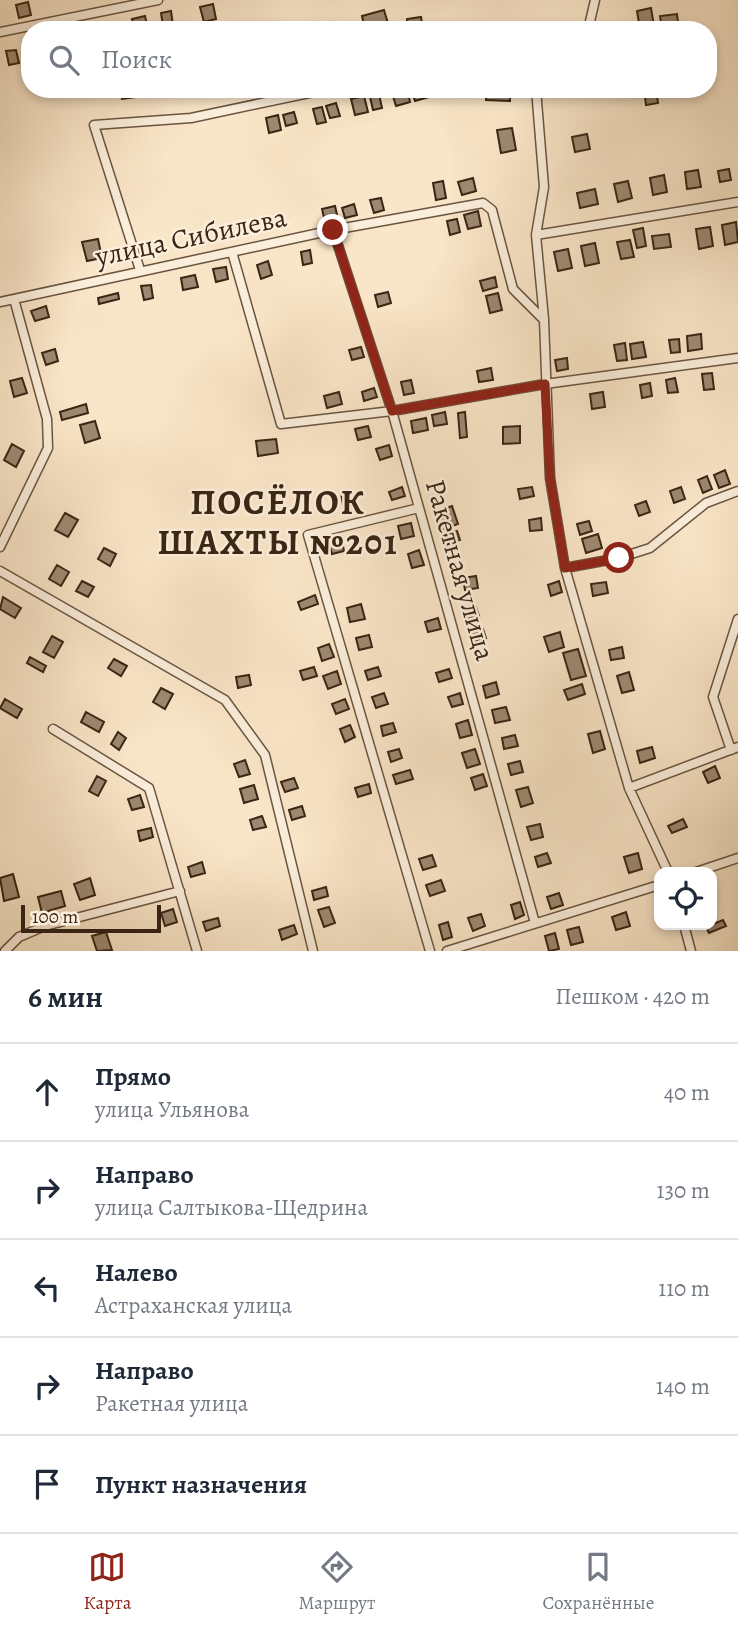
<!DOCTYPE html>
<html lang="ru">
<head>
<meta charset="utf-8">
<style>
  body { margin:0; font-family:Alegreya,serif; background:#f2f2f3; color:#1f2937 }
  .controls { position:absolute; right:21px; bottom:21px; display:grid; overflow:hidden; border-radius:14px; box-shadow:0 4px 10px #0003 }
  .controls button { width:63px; height:63px; display:grid; place-items:center; padding:0; border:0; border-bottom:2px solid #e0e1e3; background:#fff; color:#1f2937; font:35px sans-serif }
  .scale { position:absolute; left:21px; bottom:18px; width:140px; box-sizing:border-box; padding-left:7px; border:4px solid #3a2514; border-top:0; font-size:19px; line-height:24px; white-space:nowrap; color:#3a2514; -webkit-text-stroke:5px #fbeedb; paint-order:stroke }
  .stop { position:absolute; width:21px; height:21px; margin:-16px; border:5px solid #8f2418; border-radius:50%; background:#fff }
  .stop.end { background:#8f2418; border-color:#fff; box-shadow:0 2px 7px #0008 }
  .list { margin:0; padding:0; list-style:none }
  h2 { display:flex; justify-content:space-between; align-items:center; height:91px; margin:0; padding:0 28px; font-size:30px }
  h2 small { font-size:23px; font-weight:400; color:#747a83 }
  .list li { display:grid; grid-template-columns:46px 1fr auto; gap:21px; align-items:center; box-sizing:border-box; height:98px; padding:0 28px; border-top:2px solid #e0e1e3 }
  .list b { display:block; font-size:26px; white-space:nowrap }
  .list p { margin:0; font-size:23px; white-space:nowrap; color:#747a83 }
  .list em { font-size:23px; font-style:normal; color:#747a83 }
  .icon { flex:none; width:38px; height:38px; fill:none; stroke:currentColor; stroke-width:2; stroke-linecap:round; stroke-linejoin:round }
  .map { position:relative; flex:none; width:738px; height:951px; overflow:hidden }
  .search { position:absolute; background:#fff; box-shadow:0 4px 10px #0003; left:21px; right:21px; top:21px; height:77px; display:flex; align-items:center; gap:18px; box-sizing:border-box; padding:0 24px; border-radius:28px; color:#747a83; font-size:26px }
  .sheet { height:581px; background:#fff }
  nav { display:flex; justify-content:space-around; align-items:center; box-sizing:border-box; height:98px; border-top:2px solid #e0e1e3; background:#fff; font-size:19px; color:#747a83 }
  nav a { display:grid; justify-items:center; gap:4px }
  nav .on { color:#8f2418 }
  .map>svg:first-child { display:block }
  .building { fill:#9d8971; stroke:#3a2514; stroke-width:2 }
  .lines { fill:none; stroke-linecap:round; stroke-linejoin:round }
  .minor-casing { stroke:#6a5541; stroke-width:11 }
  .minor { stroke:#fbeedb; stroke-width:8 }
  .route { stroke:#8f2418; stroke-width:9 }
  .labels { text-anchor:middle; dominant-baseline:central; stroke-width:5; stroke-linejoin:round; paint-order:stroke }
  .street-label { font-size:28px; fill:#3a2514; stroke:#fbeedb }
  .district-label { font-size:35px; font-weight:bold; letter-spacing:2px; fill:#3a2514; stroke:#fbeedb }
</style>
</head>
<body>
<div class="map">
<svg width="738" height="951" viewBox="0 0 738 951">
  <rect width="100%" height="100%" fill="#f9e5c7"/>
  <filter id="stains"><feTurbulence type="fractalNoise" baseFrequency=".00286" numOctaves="4"/><feColorMatrix values="0 0 0 0 .2 0 0 0 0 .09 0 0 0 0 .02 0 0 0 .5 -.17"/></filter>
  <radialGradient id="worn" r=".72"><stop offset=".6" stop-color="#630" stop-opacity="0"/><stop offset="1" stop-color="#630" stop-opacity=".3"/></radialGradient>
  <path class="building" d="M28,2L31,15L19,18L16,5Z
    M213,4L216,19L204,22L200,7Z
    M651,8L654,26L640,29L637,11Z
    M384,10L390,30H365L362,16Z
    M171,11L173,25L163,26L161,13Z
    M677,14L679,30H662L660,16Z
    M145,16L148,30H134L132,19Z
    M421,17L423,29L408,30L407,19Z
    M16,50L19,63L9,65L6,51Z
    M120,89H136L137,97L122,99Z
    M407,89L410,102L396,106L392,93Z
    M411,89H427L429,97L415,101Z
    M487,89H510V101L486,100Z
    M644,89H656L658,103L646,105Z
    M379,94L382,108L373,110L370,97Z
    M364,96L368,112L355,115L351,99Z
    M336,103L340,116L330,118L326,106Z
    M322,107L326,122L317,124L313,109Z
    M294,112L297,123L286,126L283,115Z
    M278,115L281,130L269,133L266,118Z
    M512,128L516,150L501,153L497,130Z
    M587,134L590,149L575,152L572,137Z
    M729,169L731,180L720,182L718,171Z
    M698,170L701,187L687,189L685,172Z
    M664,175L667,192L653,195L650,178Z
    M473,178L476,191L462,195L458,182Z
    M443,181L446,198L436,200L433,183Z
    M628,181L632,198L618,202L614,184Z
    M595,189L598,204L580,208L577,193Z
    M381,198L384,210L374,213L370,200Z
    M354,204L357,215L345,218L342,208Z
    M335,206L338,219L325,222L322,209Z
    M478,211L481,226L468,229L464,215Z
    M457,219L460,232L450,235L447,221Z
    M736,222L738,242L725,245L722,225Z
    M710,227L713,246L699,249L696,229Z
    M643,228L646,246L637,248L633,230Z
    M669,234L671,247L654,249L652,236Z
    M98,239L102,258L87,261L82,242Z
    M630,240L634,257L621,259L617,242Z
    M595,243L599,263L585,266L581,246Z
    M568,249L572,268L558,271L554,252Z
    M310,250L312,263L303,265L301,252Z
    M268,261L272,275L261,279L257,265Z
    M226,267L228,279L216,282L213,269Z
    M195,275L198,287L183,290L181,278Z
    M495,277L497,287L483,291L480,281Z
    M151,285L153,298L144,300L141,286Z
    M388,292L391,303L378,307L375,295Z
    M118,293L119,299L99,304L98,298Z
    M498,293L502,310L490,313L486,296Z
    M46,306L49,317L35,321L31,311Z
    M701,334L702,349L688,351L687,336Z
    M679,339L680,352L671,353L669,340Z
    M643,342L646,357L632,359L630,344Z
    M625,343L627,360L617,361L614,345Z
    M361,347L364,357L352,360L349,350Z
    M55,349L58,361L46,365L42,353Z
    M567,358L568,369L557,371L555,360Z
    M491,368L493,380L479,382L477,371Z
    M712,373L714,389L704,390L702,374Z
    M22,378L27,393L14,397L10,381Z
    M675,378L678,392L668,393L666,380Z
    M411,380L414,393L404,395L401,382Z
    M650,383L652,396L642,398L640,385Z
    M374,388L377,397L364,401L362,392Z
    M339,392L342,404L327,408L324,396Z
    M603,392L605,407L592,409L590,394Z
    M86,404L88,413L62,420L60,412Z
    M445,412L447,424L434,426L432,415Z
    M465,412L467,437L460,438L458,413Z
    M426,418L428,430L413,433L411,421Z
    M95,421L100,438L85,443L80,425Z
    M368,426L371,437L358,440L355,429Z
    M520,426V443L503,444V427Z
    M276,439L278,453L258,456L256,441Z
    M12,444L24,451L16,467L4,460Z
    M389,445L392,456L380,460L376,449Z
    M725,470L730,484L719,488L714,475Z
    M707,476L712,489L703,493L698,480Z
    M402,487L405,496L392,500L389,492Z
    M532,487L534,496L520,499L518,489Z
    M681,487L685,499L674,503L670,491Z
    M352,492L355,509L344,510L341,493Z
    M646,501L650,512L639,516L635,505Z
    M452,506L458,524L441,530L435,512Z
    M65,513L78,520L68,537L55,530Z
    M541,518L542,530L530,531L529,520Z
    M589,521L592,531L580,535L577,524Z
    M411,523L414,536L401,539L398,526Z
    M457,531L460,540L446,545L443,536Z
    M598,534L602,548L586,553L582,539Z
    M342,541L344,551L332,554L329,544Z
    M104,548L116,554L110,566L98,559Z
    M419,550L424,565L412,568L408,554Z
    M57,565L69,572L61,586L49,579Z
    M476,576L478,588L465,590L463,578Z
    M82,581L94,587L88,597L76,591Z
    M559,581L562,592L551,596L548,585Z
    M606,582L608,593L593,596L591,584Z
    M315,595L318,604L301,610L298,602Z
    M3,597L21,608L15,618L0,609Z
    M361,604L365,619L350,622L347,608Z
    M476,607L479,616L466,620L463,611Z
    M438,618L441,629L428,632L425,622Z
    M483,629L486,638L473,642L470,633Z
    M560,632L564,647L549,652L544,637Z
    M369,635L372,647L359,650L356,638Z
    M52,636L63,642L54,658L43,652Z
    M329,644L334,657L322,661L318,648Z
    M622,647L624,658L611,660L609,650Z
    M578,649L586,676L571,680L563,653Z
    M30,657L46,666L43,672L27,663Z
    M114,659L127,666L121,676L108,668Z
    M314,667L317,676L303,680L300,671Z
    M378,667L381,676L368,680L365,671Z
    M449,669L452,678L439,682L436,673Z
    M337,671L341,684L328,689L323,676Z
    M629,672L634,690L622,693L617,676Z
    M249,675L251,685L238,688L236,677Z
    M496,682L499,694L486,698L483,686Z
    M582,684L585,694L568,700L564,690Z
    M161,688L173,694L165,709L153,702Z
    M384,693L388,704L376,708L372,697Z
    M460,693L463,704L452,707L448,697Z
    M5,699L22,709L17,718L0,708Z
    M345,699L349,709L336,714L332,704Z
    M506,707L510,720L495,723L492,710Z
    M86,712L104,722L99,732L81,722Z
    M468,720L472,735L460,738L456,724Z
    M393,723L396,732L383,736L381,726Z
    M350,725L355,737L345,742L340,729Z
    M600,731L605,749L593,753L588,734Z
    M118,732L126,738L119,750L111,744Z
    M515,735L518,746L504,749L502,738Z
    M652,747L655,758L640,763L637,751Z
    M399,749L402,758L391,762L388,752Z
    M475,749L480,764L467,768L462,753Z
    M245,760L250,774L239,777L234,764Z
    M520,761L523,772L511,775L508,764Z
    M715,766L720,778L708,783L703,772Z
    M410,770L413,779L396,784L393,775Z
    M483,774L487,786L475,790L471,778Z
    M97,776L106,781L98,796L89,791Z
    M294,778L298,788L285,792L281,782Z
    M369,784L371,793L358,797L355,788Z
    M254,785L258,799L244,803L240,789Z
    M528,787L533,803L521,807L516,790Z
    M140,795L144,807L132,810L128,799Z
    M302,806L305,816L292,820L289,810Z
    M262,816L266,827L253,830L250,820Z
    M683,819L687,827L672,833L668,826Z
    M540,824L543,837L531,840L527,827Z
    M151,828L153,837L140,841L138,831Z
    M547,853L551,863L538,867L535,857Z
    M638,853L642,869L629,873L624,857Z
    M432,855L436,866L423,870L419,859Z
    M202,862L205,873L191,877L188,867Z
    M13,874L19,897L4,901L0,878Z
    M90,878L95,895L80,900L74,884Z
    M441,880L445,891L430,896L426,885Z
    M326,887L328,896L314,900L312,891Z
    M61,891L65,906L42,913L38,897Z
    M559,893L563,905L551,909L547,897Z
    M520,902L524,915L515,919L511,905Z
    M329,907L335,923L324,927L318,910Z
    M173,909L177,922L165,926L161,913Z
    M626,912L630,926L616,930L612,917Z
    M481,914L485,926L473,931L468,918Z
    M218,918L220,926L206,931L203,922Z
    M723,920L726,926L709,933L706,927Z
    M448,922L452,937L443,940L439,925Z
    M294,925L297,934L282,940L279,930Z
    M579,927L583,942L571,945L567,930Z
    M106,932L112,950L97,951L92,936Z
    M555,933L559,949L549,951L545,936Z"/>
  <g class="lines">
    <defs>
      <path id="minor" d="M588,30L595,0
        M0,32L158,0
        M536,89L544,187L536,235L544,319
        M333,230L392,411L535,923
        M536,235L738,202
        M232,252L281,424L392,411L545,384L738,358
        M140,270L94,125L191,118L328,89
        M0,302L333,230L483,203L492,210L513,289L544,320L550,478L565,568L629,788L668,872
        M419,508L308,535L430,951
        M0,547L48,448L47,419L14,299
        M565,568L619,558L650,548L706,503L738,491
        M0,571L225,700L265,755L313,951
        M53,729L149,788L197,951
        M731,750L713,697L738,619
        M629,788L738,747
        M696,872L738,858
        M684,925L691,951
        M5,951L19,937L45,926L180,891
        M447,951L659,885"/>
    </defs>
    <use href="#minor" class="minor-casing"/>
    <use href="#minor" class="minor"/>
  </g>
  <g class="lines">
    <path class="route" d="M333,230L392,411L545,384L550,478L565,568L619,558"/>
  </g>
  <g class="labels">
    <g class="street-label">
      <text transform="translate(191 237) rotate(-12)">улица Сибилева</text>
      <text transform="translate(460 570) rotate(74)">Ракетная улица</text>
    </g>
    <g class="district-label">
      <text x="278" y="502">ПОСЁЛОК<tspan x="278" dy="40">ШАХТЫ №201</tspan></text>
    </g>
  </g>
  <rect width="100%" height="100%" filter="url(#stains)"/>
  <rect width="100%" height="100%" fill="url(#worn)"/>
</svg>
<div class="controls">
<button><svg class="icon" aria-label="locate" viewBox="0 0 24 24"><circle cx="12" cy="12" r="6"/><path d="M12 2v4M12 18v4M2 12h4M18 12h4"/></svg></button>
</div>
<div class="scale">100 m</div>
<div class="stop" style="left:619px;top:558px"></div>
<div class="stop end" style="left:333px;top:230px"></div>
<div class="search"><svg class="icon" aria-label="search" viewBox="0 0 24 24"><circle cx="10" cy="10" r="6"/><path d="M15 15l6 6"/></svg>Поиск</div>
</div>
<section class="sheet">
<h2>6 мин<small>Пешком · 420 m</small></h2>
<ul class="list">
<li><svg class="icon" aria-label="ahead" viewBox="0 0 24 24"><path d="M12 20V5M6 11l6-6 6 6"/></svg><div><b>Прямо</b><p>улица Ульянова</p></div><em>40 m</em></li>
<li><svg class="icon" aria-label="right" viewBox="0 0 24 24"><path d="M7 20v-9h11M14 6l5 5-5 5"/></svg><div><b>Направо</b><p>улица Салтыкова-Щедрина</p></div><em>130 m</em></li>
<li><svg class="icon" aria-label="left" viewBox="0 0 24 24"><path d="M17 20v-9H6M10 6l-5 5 5 5"/></svg><div><b>Налево</b><p>Астраханская улица</p></div><em>110 m</em></li>
<li><svg class="icon" aria-label="right" viewBox="0 0 24 24"><path d="M7 20v-9h11M14 6l5 5-5 5"/></svg><div><b>Направо</b><p>Ракетная улица</p></div><em>140 m</em></li>
<li><svg class="icon" aria-label="arrive" viewBox="0 0 24 24"><path d="M6 21V4h12l-3 4 3 4H6"/></svg><div><b>Пункт назначения</b></div></li>
</ul>
</section>
<nav>
<a class="on"><svg class="icon" aria-label="map" viewBox="0 0 24 24"><path d="M3 6l6-2 6 2 6-2v14l-6 2-6-2-6 2zM9 4v14M15 6v14"/></svg>Карта</a>
<a><svg class="icon" aria-label="directions" viewBox="0 0 24 24"><path d="M12 3l9 9-9 9-9-9zM9 14v-3h6M13 9l2 2-2 2"/></svg>Маршрут</a>
<a><svg class="icon" aria-label="saved" viewBox="0 0 24 24"><path d="M7 4h10v16l-5-4-5 4z"/></svg>Сохранённые</a>
</nav>
</body>
</html>
